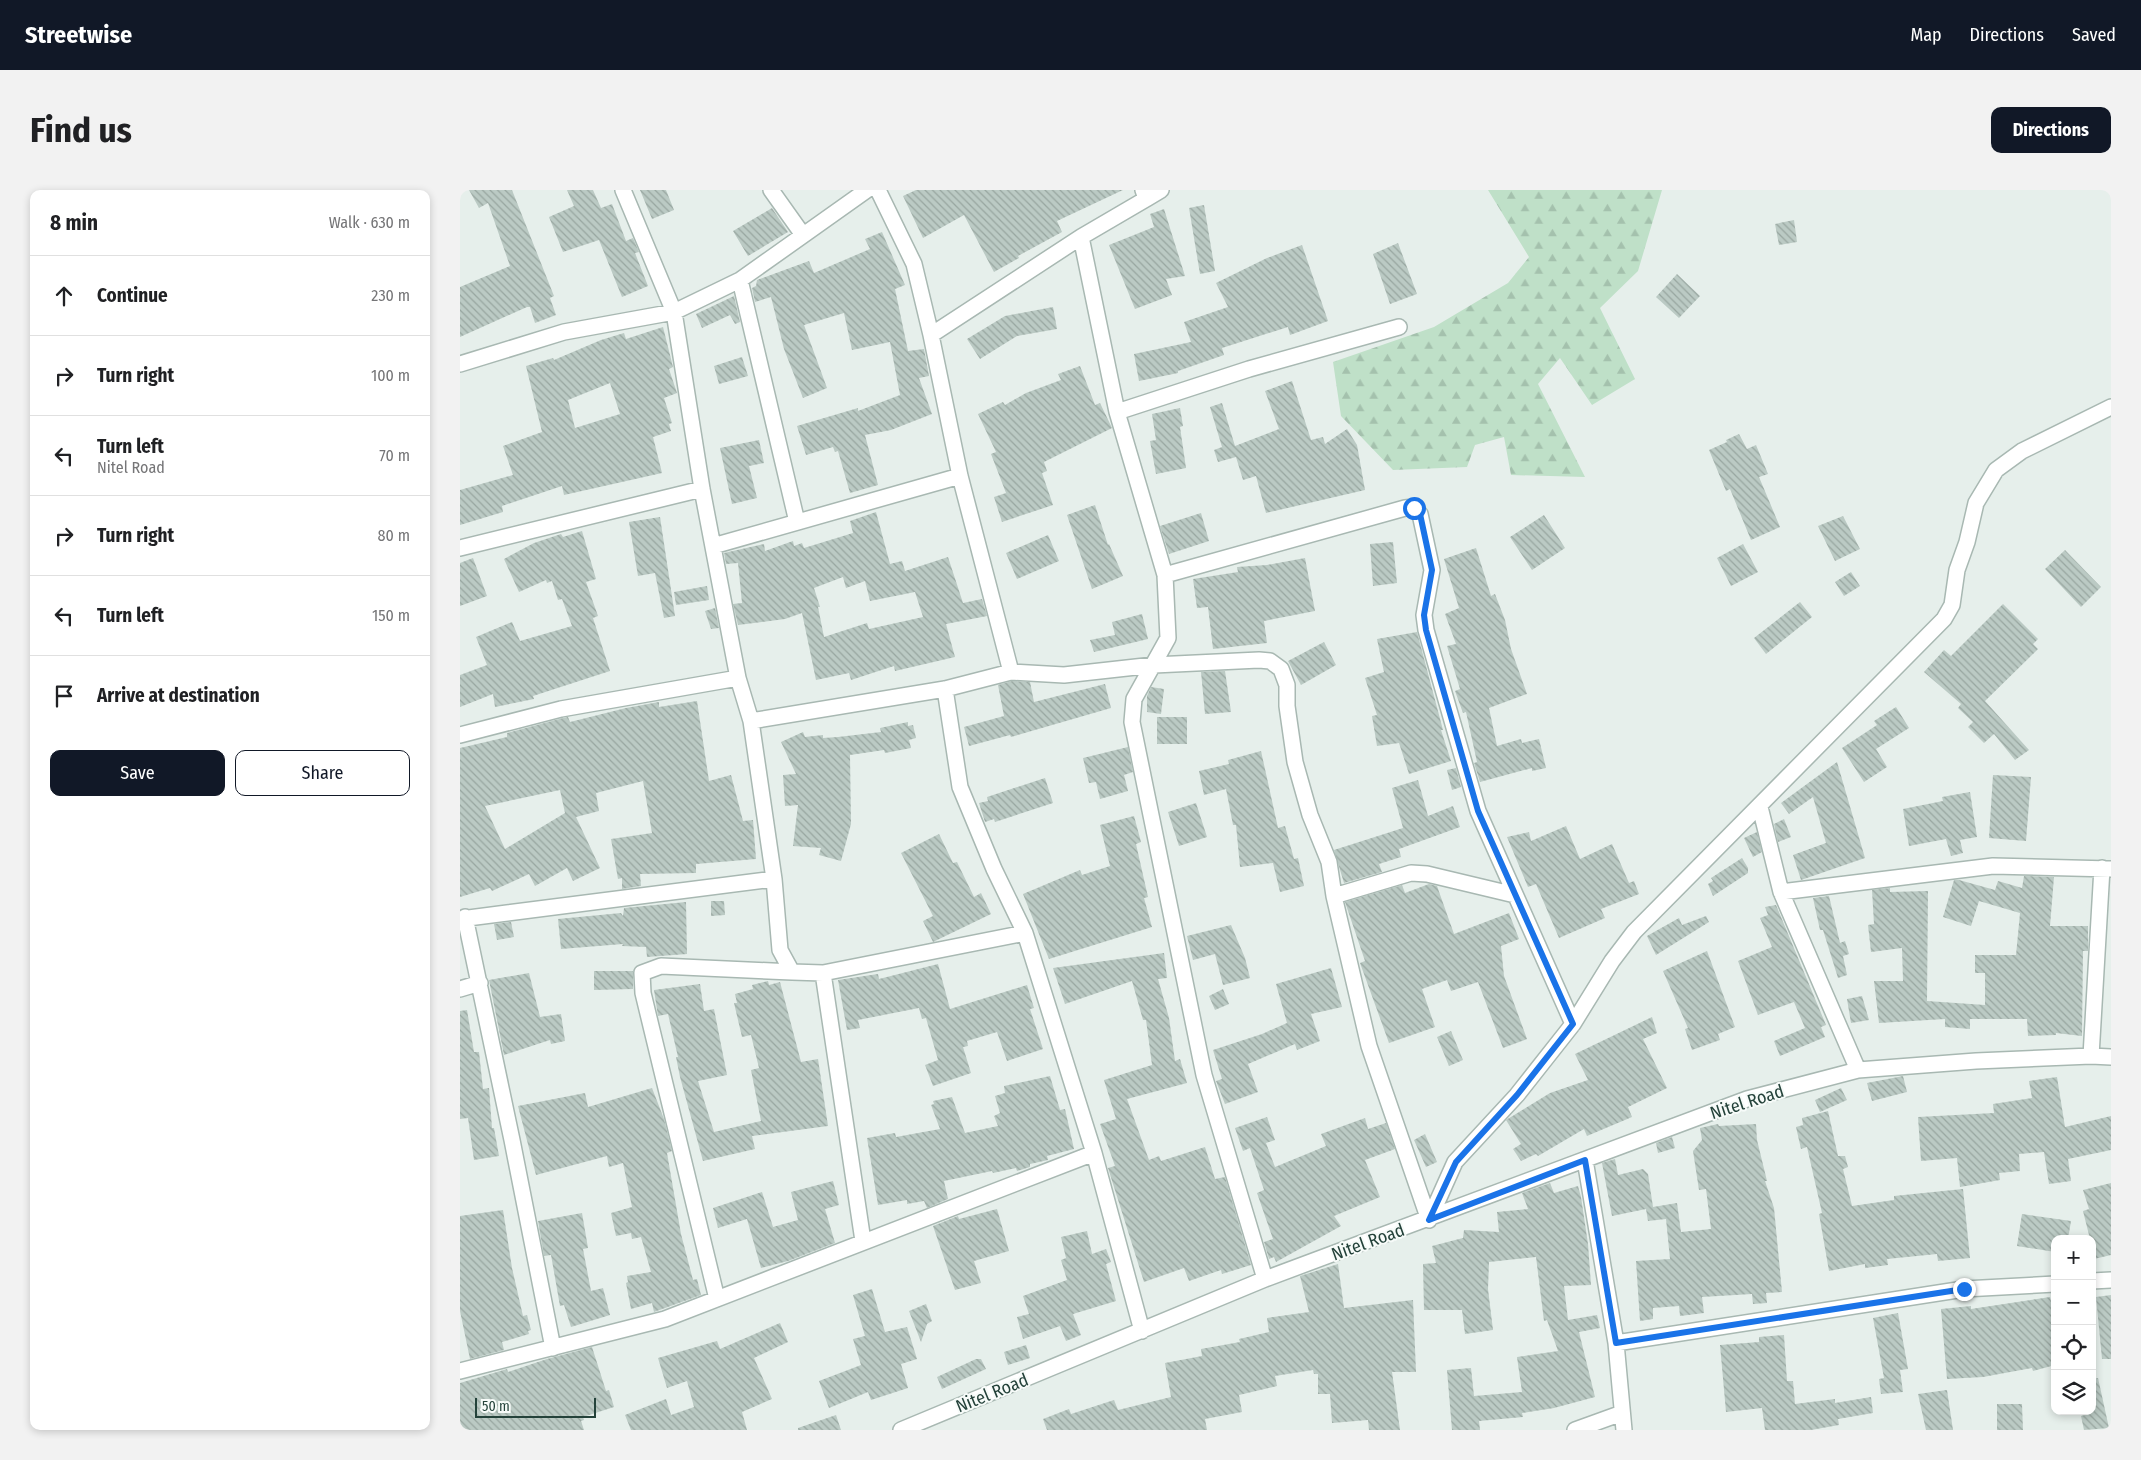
<!DOCTYPE html>
<html lang="en">
<head>
<meta charset="utf-8">
<style>
  body { margin:0; font-family:"Fira Sans Condensed",sans-serif; background:#f2f2f2; color:#202124 }
  .controls { position:absolute; right:15px; bottom:15px; display:grid; overflow:hidden; border-radius:10px; box-shadow:0 2px 8px #0003 }
  .controls button { width:45px; height:45px; display:grid; place-items:center; padding:0; border:0; border-bottom:1px solid #e0e0e0; background:#fff; color:#202124; font:25px sans-serif }
  .scale { position:absolute; left:15px; bottom:12px; width:121px; box-sizing:border-box; padding-left:5px; border:2px solid #24423a; border-top:0; font-size:14px; line-height:18px; white-space:nowrap; color:#24423a; -webkit-text-stroke:4px #f7fbf9; paint-order:stroke }
  .stop { position:absolute; width:15px; height:15px; margin:-11px; border:4px solid #1a73e8; border-radius:50%; background:#fff }
  .stop.end { background:#1a73e8; border-color:#fff; box-shadow:0 1px 5px #0008 }
  .list { margin:0; padding:0; list-style:none }
  h2 { display:flex; justify-content:space-between; align-items:center; height:65px; margin:0; padding:0 20px; font-size:21px }
  h2 small { font-size:16px; font-weight:400; color:#757577 }
  .list li { display:grid; grid-template-columns:32px 1fr auto; gap:15px; align-items:center; box-sizing:border-box; height:80px; padding:0 20px; border-top:1px solid #e0e0e0 }
  .list b { display:block; font-size:19px; white-space:nowrap }
  .list p { margin:0; font-size:16px; white-space:nowrap; color:#757577 }
  .list em { font-size:16px; font-style:normal; color:#757577 }
  .actions { display:flex; gap:10px; padding:15px 20px }
  .actions a { flex:1; padding:11px 0; border:1px solid #111827; border-radius:10px; text-align:center; font-size:18px; color:#111827 }
  .actions .main { background:#111827; color:#fff }
  .icon { flex:none; width:28px; height:28px; fill:none; stroke:currentColor; stroke-width:2; stroke-linecap:round; stroke-linejoin:round }
  .map { position:relative; flex:none; width:1651px; height:1240px; overflow:hidden; border-radius:10px }
  header { display:flex; align-items:center; gap:30px; box-sizing:border-box; height:70px; padding:0 25px; background:#111827; color:#fff }
  header strong { font-size:24px }
  nav { display:flex; gap:28px; margin-inline-start:auto; font-size:18px }
  .intro { display:flex; align-items:center; justify-content:space-between; box-sizing:border-box; height:120px; padding:0 30px }
  h1 { margin:0; font-size:35px }
  .button { padding:12px 22px; border-radius:10px; background:#111827; color:#fff; font-size:18px; font-weight:700 }
  main { display:flex; gap:30px; padding:0 30px }
  aside { flex:1; background:#fff; border-radius:10px; box-shadow:0 2px 8px #0003 }
  .map>svg:first-child { display:block }
  .forest { fill:url(#forest-firs) }
  .building { fill:url(#building-back-hatch); fill-rule:evenodd }
  .lines { fill:none; stroke-linecap:round; stroke-linejoin:round }
  .street-casing { stroke:#a8b8b2; stroke-width:18 }
  .street { stroke:#fff; stroke-width:15 }
  .route { stroke:#1a73e8; stroke-width:6 }
  .labels { text-anchor:middle; dominant-baseline:central; stroke-width:4; stroke-linejoin:round; paint-order:stroke }
  .street-label { font-size:18px; fill:#24423a; stroke:#f7fbf9 }
</style>
</head>
<body>
<header>
<strong>Streetwise</strong>
<nav><a>Map</a><a>Directions</a><a>Saved</a></nav>
</header>
<div class="intro"><h1>Find us</h1><a class="button">Directions</a></div>
<main>
<aside>
<h2>8 min<small>Walk · 630 m</small></h2>
<ul class="list">
<li><svg class="icon" aria-label="ahead" viewBox="0 0 24 24"><path d="M12 20V5M6 11l6-6 6 6"/></svg><div><b>Continue</b></div><em>230 m</em></li>
<li><svg class="icon" aria-label="right" viewBox="0 0 24 24"><path d="M7 20v-9h11M14 6l5 5-5 5"/></svg><div><b>Turn right</b></div><em>100 m</em></li>
<li><svg class="icon" aria-label="left" viewBox="0 0 24 24"><path d="M17 20v-9H6M10 6l-5 5 5 5"/></svg><div><b>Turn left</b><p>Nitel Road</p></div><em>70 m</em></li>
<li><svg class="icon" aria-label="right" viewBox="0 0 24 24"><path d="M7 20v-9h11M14 6l5 5-5 5"/></svg><div><b>Turn right</b></div><em>80 m</em></li>
<li><svg class="icon" aria-label="left" viewBox="0 0 24 24"><path d="M17 20v-9H6M10 6l-5 5 5 5"/></svg><div><b>Turn left</b></div><em>150 m</em></li>
<li><svg class="icon" aria-label="arrive" viewBox="0 0 24 24"><path d="M6 21V4h12l-3 4 3 4H6"/></svg><div><b>Arrive at destination</b></div></li>
</ul>
<div class="actions"><a class="main">Save</a><a>Share</a></div>
</aside>
<div class="map">
<svg width="1651" height="1240" viewBox="0 0 1651 1240">
  <defs>
    <pattern id="forest-firs" width="22" height="20" patternUnits="userSpaceOnUse" patternTransform="scale(1.25)"><rect width="22" height="20" fill="#bfe0c8"/><path d="M5 1l3.5 6h-7zM16 11l3.5 6h-7z" fill="#a4c1ad"/></pattern>
    <pattern id="building-back-hatch" width="6" height="6" patternUnits="userSpaceOnUse" patternTransform="scale(1.25)"><rect width="6" height="6" fill="#bbcac4"/><path d="M-1 5l2 2M0 0l6 6M5-1l2 2" fill="none" stroke="#98a6a0"/></pattern>
  </defs>
  <rect width="100%" height="100%" fill="#e6efeb"/>
  <path class="forest" d="M1028,0H1202L1178,81L1140,118L1175,189L1132,215L1100,168L1078,194L1125,287L1051,285L1044,247L1015,255L1007,277L933,280L881,226L873,172L974,137L1048,93L1069,67Z"/>
  <path class="building" d="M9,0H52L94,106L90,108L96,125L75,133L70,117H67L0,147V97L50,76L28,13L19,18Z
    M107,0H133L141,18L152,14L166,51L173,48L179,62L175,63L188,96L162,107L139,50L103,62L89,27L114,16Z
    M180,0H206L214,20L192,29Z
    M456,0H663L597,31L602,42L558,66L559,68L534,82L504,25L463,48L443,6Z
    M744,15L755,81L740,84L729,18Z
    M312,18L328,42L288,66L273,41Z
    M704,19L725,86L706,89L712,105L675,119L649,55L694,37L690,24Z
    M1334,30L1337,52L1319,55L1315,34Z
    M422,42L445,95L435,99L448,161L464,159L469,186L459,188L472,224L431,240L405,245L418,295L390,303L378,261L375,262L373,257L346,265L337,236L398,218V221L440,205L430,152L392,160L384,123L344,135L367,198L343,208L324,159L311,107L295,112L292,98L296,96L297,90L349,71L354,83L410,59L405,49Z
    M938,53L957,104L930,114L913,64Z
    M842,55L868,131L830,145L828,137L762,158L764,165L718,181V183L679,191L674,164L731,152L724,132L768,117L756,93L807,68Z
    M1217,84L1240,106L1219,128L1196,107Z
    M274,106L280,132L275,134L270,125L242,138L236,124Z
    M593,117L597,139L557,146L520,169L507,149L545,126Z
    M203,137L213,177L209,179L217,203L204,208L212,233L209,234L211,241L193,247L202,283L104,305L102,296L42,316L43,322L0,335V300L53,285L43,256L82,242L66,176L93,168L94,170L141,150L164,143L166,149ZM150,193L160,224L115,238L108,210Z
    M282,167L288,186L259,194L254,176Z
    M620,176L635,215L640,213L652,238L584,272L587,281L582,283L593,315L542,332L534,307L546,303L531,264L536,262L518,224L543,212L545,215L566,203L601,190L598,184Z
    M832,191L851,250L863,247L865,254L887,239L897,255L905,300L806,323L796,286L783,290L776,267L758,272L754,260L762,257L750,217L762,213L775,256L819,239L805,201Z
    M720,218L723,236L720,237L726,278L696,284L690,251L696,250L692,224Z
    M1279,244L1287,259L1296,255L1308,284L1299,287L1320,337L1291,350L1270,299L1266,301L1249,260L1267,252L1266,250Z
    M299,250L304,273L289,276L297,308L272,314L260,258Z
    M635,315L648,355L649,354L663,386L632,399L607,325Z
    M416,322L430,374L442,371L445,381L488,367L503,413L522,409L527,426L486,434L495,467L435,481L434,476L391,490L389,483L356,490L342,423L325,429L278,435L273,414L282,413L278,373L266,374L264,363L304,354L305,361L333,351L334,356L342,353L344,358L393,343L390,331ZM383,387L386,398L405,391L410,411L455,402L463,427L409,439L407,433L364,447L358,417H360L354,398Z
    M741,323L749,351L709,364L700,336Z
    M1084,325L1105,358L1072,380L1050,347Z
    M1383,326L1400,359L1375,371L1358,336Z
    M200,327L215,426L204,428L195,383L178,386L169,332Z
    M122,341L136,389L126,392L138,426L133,428L150,481L73,506L74,509L35,517L33,504L0,517V485L27,475L16,447L52,432L60,451L112,436L102,409L98,410L92,391L87,393L86,390L59,402L44,369L74,353L101,344L103,347Z
    M588,345L599,371L557,389L546,363Z
    M933,352L937,393L913,396L910,354Z
    M1283,354L1298,382L1271,396L1257,368Z
    M1016,358L1031,406L1035,404L1045,430L1051,459L1067,504L1029,518L1037,556L1061,549L1062,553L1079,549L1086,578L1072,581V578L1020,592L1014,573L1017,572L1006,522L1003,523L995,501L1000,499L987,456L996,454L985,424L999,418L984,369Z
    M1605,360L1641,397L1621,417L1585,379Z
    M13,368L27,406L0,416V373Z
    M845,368L855,421L804,431L807,453L753,459L748,417L737,418L733,389L778,382L777,377L807,375Z
    M1391,382L1400,396L1384,406L1375,392Z
    M247,396L249,410L216,415L214,402Z
    M1340,412L1352,427L1306,464L1294,448Z
    M1543,414L1578,449L1573,454L1578,459L1525,511L1569,560L1555,570L1534,544L1524,553L1508,537L1513,532L1498,518L1501,514L1464,482L1484,460L1491,466Z
    M255,418L259,438L251,439L245,421Z
    M682,424L688,449L634,462L630,450L655,445L652,432Z
    M957,442L983,540H981L991,571L949,584L939,553L917,556L912,526L917,525L905,488L924,482L917,449Z
    M864,452L876,475L841,495L828,471Z
    M765,481L771,522L745,524L741,482Z
    M552,491L570,492L574,512L645,494L651,518L551,547L550,545L509,556L504,537L544,526L538,495Z
    M691,497L704,499L701,524L687,522V506Z
    M237,511L249,591L271,585L283,631L293,630L296,669L236,674V683L180,684L181,696L162,699V688L158,689L151,649L192,643L183,591L136,603L139,621L116,627L140,678L113,691L107,678L75,696L69,684L32,701L30,698L0,707V558L47,547V543L103,528L108,527L110,532L166,518L199,512V517ZM100,600L105,623L45,659L25,616Z
    M1436,517L1449,538L1416,559L1427,577L1404,592L1382,558L1417,535L1414,531Z
    M697,527H727V554H697Z
    M448,532V536L453,535L456,548L449,550L451,558L425,563L424,560L390,565L391,634L381,671L359,665L361,658L333,656L338,615L325,616L323,585L336,584L321,552L343,542L345,547L363,545V548L378,547L421,542L420,538Z
    M668,557L673,582L664,585L668,601L640,609L636,592L629,593L623,568Z
    M801,561L818,638L825,636L834,669L838,668L844,696L820,702L813,673L780,677L776,635H773L766,599L744,605L739,581L769,574L768,570Z
    M1377,572L1405,668L1341,690L1333,665L1366,653L1353,607L1329,624L1321,613Z
    M996,578L1001,597L992,600L987,580Z
    M1533,585L1571,587L1566,651L1529,648Z
    M585,588L593,613L535,632L534,629L525,632L519,613L528,611L527,607Z
    M958,590L968,626L993,616L1000,637L939,659L941,667L919,674L922,682L884,693L874,660L943,638L932,598Z
    M1510,602L1517,647L1500,650L1503,663L1491,666L1486,649L1449,656L1443,619L1483,611L1482,607Z
    M736,613L747,647L719,656L708,622Z
    M674,626L681,652L676,654L688,707L684,708L692,737L589,769L563,704L620,680L622,685L650,676L640,635Z
    M1324,629L1331,647L1318,652L1314,634Z
    M1106,636L1120,669L1152,654L1169,693L1174,691L1179,704L1141,719L1145,728L1099,748L1076,694L1068,697L1047,647L1069,642L1071,651Z
    M1297,642L1302,662L1293,667L1284,648Z
    M479,644L493,673L497,672L514,707L521,703L531,724L473,752L463,731L473,726L441,663Z
    M1282,668L1288,678V683L1253,706L1248,694L1253,691L1251,688Z
    M1564,686L1594,687L1590,736H1628V761H1623L1622,846L1596,843V845L1568,846L1567,829H1510V839L1485,837V829L1419,833L1414,791H1443L1442,758L1411,762L1408,735L1414,734L1412,700L1430,698V702L1468,701L1467,811L1525,815V783H1515V765H1556L1560,723L1519,711L1511,736L1483,727L1494,690H1499L1535,700L1538,691L1562,698Z
    M969,694L977,696L994,744L1049,723L1059,749L1041,756L1044,786L1067,849L1043,858L1018,792L991,801L987,790L962,799L975,837L929,853L900,773L905,771L885,712L942,695L945,703Z
    M1369,706L1380,753L1385,751L1389,764L1383,766L1387,785L1378,788L1363,740H1360L1353,708Z
    M251,711H264L265,725L251,726Z
    M226,712L227,764L187,767L186,757L162,756L163,754L101,759L98,729L161,723L163,726L164,718Z
    M1316,715L1366,835L1361,837L1365,847L1320,866L1314,851L1345,838L1334,812L1298,825L1278,771L1312,757L1300,728L1308,725L1305,717Z
    M1246,726L1249,732L1196,765L1187,746L1219,728L1222,735Z
    M51,732L54,747L37,750L34,734Z
    M771,735L785,768L790,788L763,795L755,764L733,770L727,746Z
    M1247,761L1275,837L1258,844L1260,850L1232,860L1225,839L1228,838L1203,781Z
    M704,763L707,788L698,789L709,828L715,871L720,869L727,893L667,909L689,970L699,966L701,971L745,957L755,989L765,987L791,1075L762,1084L761,1080L729,1091L724,1078L684,1092L648,978L655,976L640,934L656,929L644,890L692,875L686,830H683L672,791L605,814L593,778Z
    M478,774L490,819L567,795L574,818L570,819L583,859L547,871L537,842L507,851L508,856L503,857L511,883L473,896L465,875L478,870L466,828L462,829L459,818L398,830L400,838L387,840L378,790L418,784L419,789Z
    M871,778L882,817L851,824L860,851L837,860L835,854L788,874L798,902L765,914L756,891L762,889L753,860L802,844L827,833L816,794Z
    M134,781H173V799L134,800Z
    M69,783L80,827L101,824L105,851L91,854L90,850L44,865L29,790Z
    M308,791L309,795L320,792L341,872L358,869L368,936L292,946L295,959L243,971L220,887L216,867H218L208,824L198,826L194,800L240,794L244,821L254,819L267,885L238,891L254,942L301,931L291,880L299,878L291,845L282,847L274,813H277L275,804L293,799L292,795Z
    M763,799L769,814L755,820L749,806Z
    M1402,806L1409,830L1391,833L1387,809Z
    M7,820L14,862H19L23,899L29,898L32,938H34L39,966L14,970L8,928L0,929V821Z
    M1192,827L1197,843L1183,849L1207,898L1168,917L1172,927L1127,946L1124,939L1078,966L1076,964L1061,971L1053,959L1061,954L1046,930L1090,903L1128,890L1115,864Z
    M991,841L1003,870L989,876L977,847Z
    M590,886L600,920L605,919L614,959L587,966L588,970L570,974V977L557,981L556,978L533,983L532,981L484,991L488,1009L467,1018L464,1011L447,1014V1010L418,1015L407,948L435,943L436,947L480,939L471,915L474,914L473,911L492,907L505,943L538,936L534,926L540,923L535,906L545,903L544,896Z
    M1443,886L1447,902L1412,911L1407,893Z
    M1597,887L1605,937L1651,926V960L1608,969L1611,991L1589,994L1584,962L1559,964L1560,981L1539,983L1540,990L1500,997L1497,968L1461,971L1458,927L1534,923L1533,914L1572,908L1569,891Z
    M192,898L204,929L212,961L207,963L221,1044L233,1090L237,1089L241,1105L194,1122L192,1113L171,1119L166,1093L168,1092L167,1086L191,1082L181,1047L172,1049L171,1043L156,1046L151,1023L172,1017L163,973L149,977L147,966L76,985L58,916L125,903L128,917Z
    M1381,898L1387,910L1360,922L1355,910Z
    M1368,921L1378,966H1385L1388,977L1383,979L1392,1016L1434,1010V1006L1503,999L1510,1068L1478,1071L1477,1064L1427,1069L1428,1075L1405,1078V1074L1369,1081L1359,1024L1362,1023L1347,957L1341,959L1336,937L1343,935L1342,928Z
    M807,927L815,950L806,953L815,977L866,956L861,944L905,928L908,939L926,933L935,959L905,970L920,1007L874,1026L881,1036L816,1072L814,1067L809,1069L804,1052L813,1049L797,1003L804,1000L790,958L783,961L775,938Z
    M1258,934L1259,936L1296,934L1297,950L1307,991H1305L1314,1018L1322,1102L1306,1103L1307,1113L1293,1114L1292,1104L1242,1107L1244,1123L1220,1126L1219,1116L1193,1118V1129L1180,1131L1176,1071L1210,1069L1206,1029L1188,1031L1186,1019L1152,1026L1142,973L1155,969L1158,985L1183,979L1188,984L1193,1017L1217,1013L1221,1042L1251,1039L1246,999L1239,1000L1233,961L1242,950L1240,938Z
    M965,944L977,972L966,977L954,950Z
    M1212,947L1215,958L1198,963L1196,953Z
    M373,991L379,1015L365,1019L375,1053L328,1071L301,1078L287,1029L258,1038L253,1018L302,1002L313,1037L338,1030L331,1002Z
    M1090,993L1094,1003L1118,996L1121,1007L1128,1054L1131,1095L1104,1096L1108,1130L1137,1125L1140,1138L1119,1142L1135,1207L1094,1218L1062,1223L1063,1227L1019,1231L1020,1240H992L987,1180L1011,1178L1014,1206L1062,1202L1057,1167L1098,1161L1087,1130L1084,1131L1076,1067L1029,1072L1028,1099L1033,1140L1005,1144L1002,1120H964L963,1074L976,1073L972,1056L1003,1048L1004,1040L1039,1042L1037,1022L1068,1019L1062,1003Z
    M1651,993V1065L1634,1069L1632,1049H1630L1623,1021L1629,1019L1623,1000Z
    M537,1019L549,1061L514,1071L521,1093L495,1100L473,1036L498,1026L499,1029Z
    M43,1020L52,1078L63,1126L67,1125L71,1140L68,1141L69,1144L42,1152L44,1160L10,1169L0,1121V1026Z
    M122,1023L128,1058L123,1059L131,1101L143,1098L150,1125L111,1137L104,1115L100,1116L91,1065L84,1066L78,1031Z
    M1562,1024L1611,1031L1608,1049H1595V1062L1557,1056Z
    M627,1041L632,1064L646,1059L651,1072L646,1074L656,1111L613,1124L621,1145L606,1151L600,1136L563,1149L557,1127L569,1124L563,1106L607,1090L601,1070L606,1068L601,1047Z
    M878,1074L884,1118L953,1110L956,1182H932L940,1240H909L908,1230L872,1233L870,1204H858V1184H854L853,1180L815,1186L817,1196L779,1205L782,1222L745,1229L747,1240H587L583,1229L609,1219L611,1224L654,1210L658,1220L711,1207L705,1173L742,1166L741,1159L780,1152L779,1149L809,1142L807,1128L849,1122L840,1086Z
    M412,1099L425,1142L447,1137L457,1169L441,1174L448,1198L411,1210L408,1202L369,1218L359,1191L401,1175L393,1149L405,1146L393,1105Z
    M1651,1105V1169H1642L1636,1107Z
    M1590,1107L1595,1129V1175L1573,1181L1572,1178L1523,1187L1487,1189L1481,1119L1511,1116V1119Z
    M466,1114L472,1131L467,1134L461,1152L449,1121Z
    M1438,1123L1448,1179L1440,1180L1443,1202L1421,1204L1419,1189L1424,1188L1413,1128Z
    M320,1133L328,1152L294,1168L312,1209L282,1222L287,1240H171L165,1225L206,1209L211,1225L234,1217L227,1191L207,1198L198,1168L257,1151L260,1159Z
    M1324,1145L1327,1191H1333L1335,1214L1375,1209V1213L1411,1207L1413,1223L1378,1229L1379,1235L1351,1240H1305L1302,1218L1266,1222L1260,1155L1299,1152V1147Z
    M566,1155L570,1168L548,1175L544,1162Z
    M132,1157L146,1201L149,1200L154,1217L123,1227L124,1230L121,1231L124,1240H0V1193L47,1179L48,1182L87,1169Z
    M516,1169H521L526,1179L482,1199L477,1187Z
    M1632,1188H1638L1649,1238L1624,1240L1621,1226L1632,1223Z
    M1487,1200L1493,1240H1466L1458,1204Z
    M1537,1214H1562L1563,1240H1537Z
    M376,1225L381,1240H338V1238Z"/>
  <g class="lines">
    <defs>
      <path id="street" d="M163,0L214,122L242,299L278,488L291,531L314,689L320,760L332,782L363,783L403,1051
        M311,0L343,45
        M418,0L454,74L471,145L500,286L551,482
        M683,0L686,9L621,47L657,222L705,385L708,448L674,509L672,532L744,885L805,1089
        M686,9L701,0
        M280,90L337,332
        M471,145L621,47
        M0,174L104,142L214,122L280,90L407,0
        M657,222L789,179L939,137
        M253,356L500,286
        M0,358L242,299
        M705,385L945,318L954,317L960,324L972,380L964,425L966,440L1018,621L1113,834
        M485,499L500,597L534,679L565,743L634,963L682,1141
        M291,531L485,499L551,482L604,485L694,475L799,470L810,471L821,479L827,495V516L835,572L850,625L869,672L874,706L909,856L969,1030
        M0,545L101,519L278,488
        M1300,617L1321,702L1398,880
        M1321,702L1533,676L1651,679
        M874,706L951,683L967,684L1055,705
        M5,727L52,950L93,1158
        M0,729L314,689
        M363,783L565,743
        M0,799L20,793
        M1631,866L1642,678
        M1125,970L1156,1153L1164,1240
        M969,1030L995,972L1057,905L1113,834L1152,771L1174,742L1484,429L1492,415L1497,380L1507,352L1516,313L1536,280L1562,261L1651,217
        M1632,1091L1651,1090
        M257,1109L183,803L182,783L201,776L332,782
        M1156,1153L1504,1099L1595,1094
        M0,1181L205,1129L634,963
        M441,1240L805,1089L1287,909L1398,880L1516,871L1631,866L1651,867
        M1115,1240L1162,1223"/>
    </defs>
    <use href="#street" class="street-casing"/>
    <use href="#street" class="street"/>
  </g>
  <g class="lines">
    <path class="route" d="M954,318L960,324L972,380L964,425L966,440L1018,621L1113,834L1057,905L996,972L969,1030L1125,970L1156,1153L1504,1099"/>
  </g>
  <g class="labels">
    <g class="street-label">
      <text transform="translate(1287 912) rotate(-18)">Nitel Road</text>
      <text transform="translate(908 1052) rotate(-20)">Nitel Road</text>
      <text transform="translate(532 1203) rotate(-22)">Nitel Road</text>
    </g>
  </g>
</svg>
<div class="controls">
<button>+</button>
<button>−</button>
<button><svg class="icon" aria-label="locate" viewBox="0 0 24 24"><circle cx="12" cy="12" r="6"/><path d="M12 2v4M12 18v4M2 12h4M18 12h4"/></svg></button>
<button><svg class="icon" aria-label="layers" viewBox="0 0 24 24"><path d="M12 4l9 5-9 5-9-5zM3 14l9 5 9-5"/></svg></button>
</div>
<div class="scale">50 m</div>
<div class="stop" style="left:954px;top:318px"></div>
<div class="stop end" style="left:1504px;top:1099px"></div>
</div>
</main>
</body>
</html>
